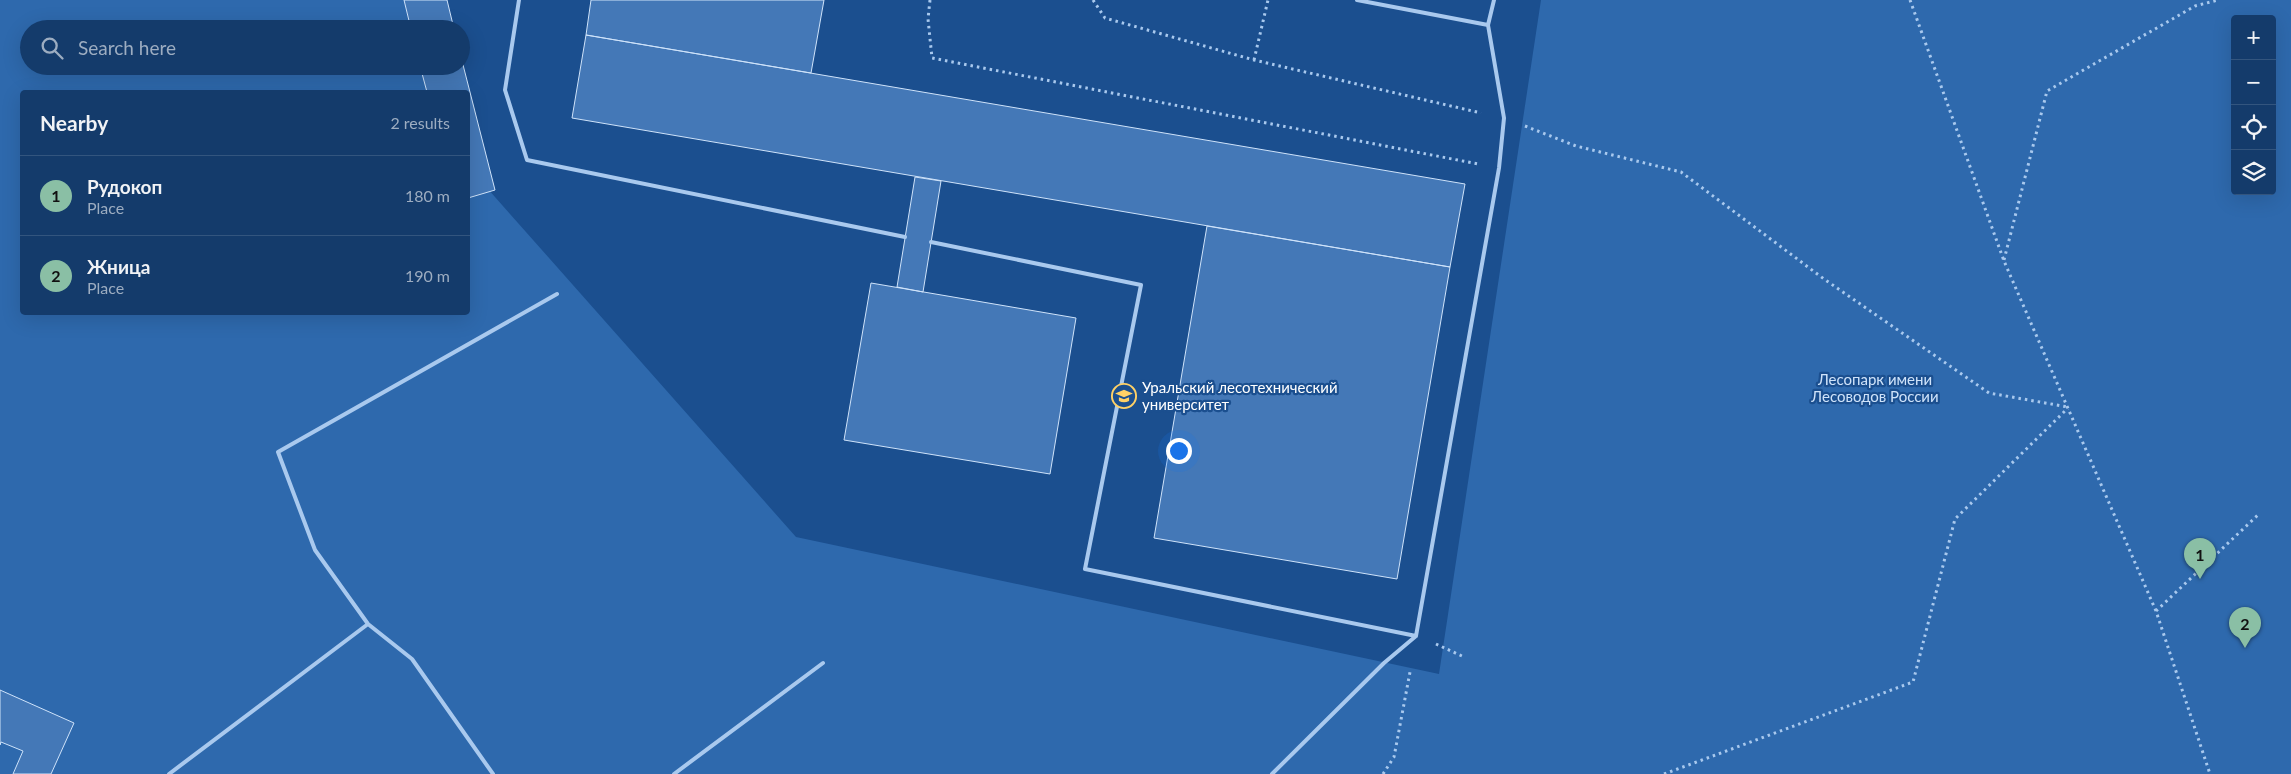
<!DOCTYPE html>
<html lang="en">
<head>
<meta charset="utf-8">
<style>
  body { margin:0; font-family:Lato,sans-serif; background:#1d4271; color:#f1f3f6 }
  .controls { position:absolute; right:15px; top:15px; display:grid; overflow:hidden; border-radius:5px; box-shadow:0 5px 20px #0002 }
  .controls button { width:45px; height:45px; display:grid; place-items:center; padding:0; border:0; border-bottom:1px solid #33557e; background:#143b6b; color:#f1f3f6; font:25px sans-serif }
  .you { position:absolute; left:1178px; top:450px; width:18px; height:18px; margin:-12px; border:4px solid #fff; border-radius:50%; background:#1a73e8; box-shadow:0 0 0 8px #1a73e833 }
  .badge { display:grid; place-items:center; width:32px; height:32px; border-radius:50%; background:#8abfa5; color:#111; font-size:16px; font-weight:700 }
  .pin { position:absolute; translate:-50% -41px; filter:drop-shadow(0 1px 2px #0008) }
  .pin::after { content:''; position:absolute; top:26px; width:18px; height:15px; background:inherit; clip-path:polygon(0 0,100% 0,50% 100%) }
  .list { margin:0; padding:0; list-style:none }
  h2 { display:flex; justify-content:space-between; align-items:center; height:65px; margin:0; padding:0 20px; font-size:21px }
  h2 small { font-size:16px; font-weight:400; color:#9dadc1 }
  .list li { display:grid; grid-template-columns:32px 1fr auto; gap:15px; align-items:center; box-sizing:border-box; height:80px; padding:0 20px; border-top:1px solid #33557e }
  .list b { display:block; font-size:19px; white-space:nowrap }
  .list p { margin:0; font-size:16px; white-space:nowrap; color:#9dadc1 }
  .list em { font-size:16px; font-style:normal; color:#9dadc1 }
  .icon { flex:none; width:28px; height:28px; fill:none; stroke:currentColor; stroke-width:2; stroke-linecap:round; stroke-linejoin:round }
  .map { position:relative; flex:none; width:2291px; height:774px; overflow:hidden }
  .search { position:absolute; background:#143b6b; box-shadow:0 5px 20px #0002; left:20px; top:20px; width:450px; height:55px; display:flex; align-items:center; gap:12px; box-sizing:border-box; padding:0 18px; border-radius:28px; color:#9dadc1; font-size:19px }
  .panel { position:absolute; background:#143b6b; box-shadow:0 5px 20px #0002; left:20px; top:90px; width:450px; height:225px; border-radius:5px }
  .map>svg:first-child { display:block }
  .green { fill:#2e69ad; fill-rule:evenodd }
  .building { fill:#4478b7; stroke:#cfe3fa }
  .lines { fill:none; stroke-linecap:round; stroke-linejoin:round }
  .path { stroke:#a9c9ee; stroke-width:3; stroke-dasharray:2.5 4; stroke-linecap:butt }
  .service { stroke:#a9c9ee; stroke-width:4 }
  .labels { text-anchor:middle; dominant-baseline:central; stroke-width:4.5; stroke-linejoin:round; paint-order:stroke }
  .park-label { font-size:15px; fill:#cfe3fa; stroke:#1b4f8f }
  .poi-label { font-size:15px; fill:#fff; stroke:#1b4f8f; text-anchor:start }
</style>
</head>
<body>
<div class="map">
<svg width="2291" height="774" viewBox="0 0 2291 774">
  <rect width="100%" height="100%" fill="#1b4f8f"/>
  <path class="green" d="M0,0H443L448,29H29V66H456L461,92H22V312H468V122L480,180L796,537L1439,674L1541,0H2291V774H0ZM2235,19H2272V191H2235Z"/>
  <path class="building" d="M404,0H447L454,29H411Z
    M591,0H824L811,73L586,35Z
    M586,35L1465,184L1450,267L572,118Z
    M461,57L495,190L468,198V92H427L420,66H461Z
    M915,177L941,181L923,292L897,287Z
    M1207,226L1450,267L1397,579L1154,538Z
    M871,283L1076,318L1050,474L844,440Z
    M0,690L74,723L51,774H13L23,751L1,742L0,745Z"/>
  <g class="lines">
    <path class="path" d="M930,0L928,19L932,58L1478,164
      M1093,0L1105,18L1254,60L1481,113
      M1910,0L2004,261L2156,611L2210,774
      M1254,60L1268,0
      M1525,126L1576,146L1681,172L1824,279L1989,393L2068,407
      M2004,260L2047,91L2195,6L2218,0
      M2156,611L2259,514
      M1436,644L1464,657
      M1383,774L1394,757L1410,672
      M1664,774L1913,682L1955,519L2068,408"/>
    <path class="service" d="M519,0L505,90L527,160L905,237
      M1357,0L1488,25
      M931,242L1141,285L1085,569L1416,636
      M169,774L368,624
      M493,774L412,659L368,624L315,550L278,452L557,294
      M674,774L823,663
      M1272,774L1384,663L1416,636L1499,168L1504,118L1488,25L1494,0"/>
  </g>
  <defs>
    <symbol id="university-ring" viewBox="-11 -11 22 22"><circle r="9.5" fill="#1b4f8f" stroke="#ffd166" stroke-width="1.5"/><path d="M0-5L7-2L0 1L-7-2ZM-4 1L0 2.5L4 1V4Q0 6-4 4Z" fill="#ffd166"/></symbol>
  </defs>
  <g fill-rule="evenodd">
    <use href="#university-ring" x="1110" y="382" width="28" height="28"/>
  </g>
  <g class="labels">
    <g class="park-label">
      <text x="1875" y="379">Лесопарк имени<tspan x="1875" dy="17">Лесоводов России</tspan></text>
    </g>
    <g class="poi-label">
      <text x="1142" y="387">Уральский лесотехнический<tspan x="1142" dy="17">университет</tspan></text>
    </g>
  </g>
</svg>
<div class="controls">
<button>+</button>
<button>−</button>
<button><svg class="icon" aria-label="locate" viewBox="0 0 24 24"><circle cx="12" cy="12" r="6"/><path d="M12 2v4M12 18v4M2 12h4M18 12h4"/></svg></button>
<button><svg class="icon" aria-label="layers" viewBox="0 0 24 24"><path d="M12 4l9 5-9 5-9-5zM3 14l9 5 9-5"/></svg></button>
</div>
<div class="you"></div>
<div class="pin badge" style="left:2200px;top:579px">1</div>
<div class="pin badge" style="left:2245px;top:648px">2</div>
<div class="search"><svg class="icon" aria-label="search" viewBox="0 0 24 24"><circle cx="10" cy="10" r="6"/><path d="M15 15l6 6"/></svg>Search here</div>
<section class="panel">
<h2>Nearby<small>2 results</small></h2>
<ul class="list">
<li><span class="badge">1</span><div><b>Рудокоп</b><p>Place</p></div><em>180 m</em></li>
<li><span class="badge">2</span><div><b>Жница</b><p>Place</p></div><em>190 m</em></li>
</ul>
</section>
</div>
</body>
</html>
